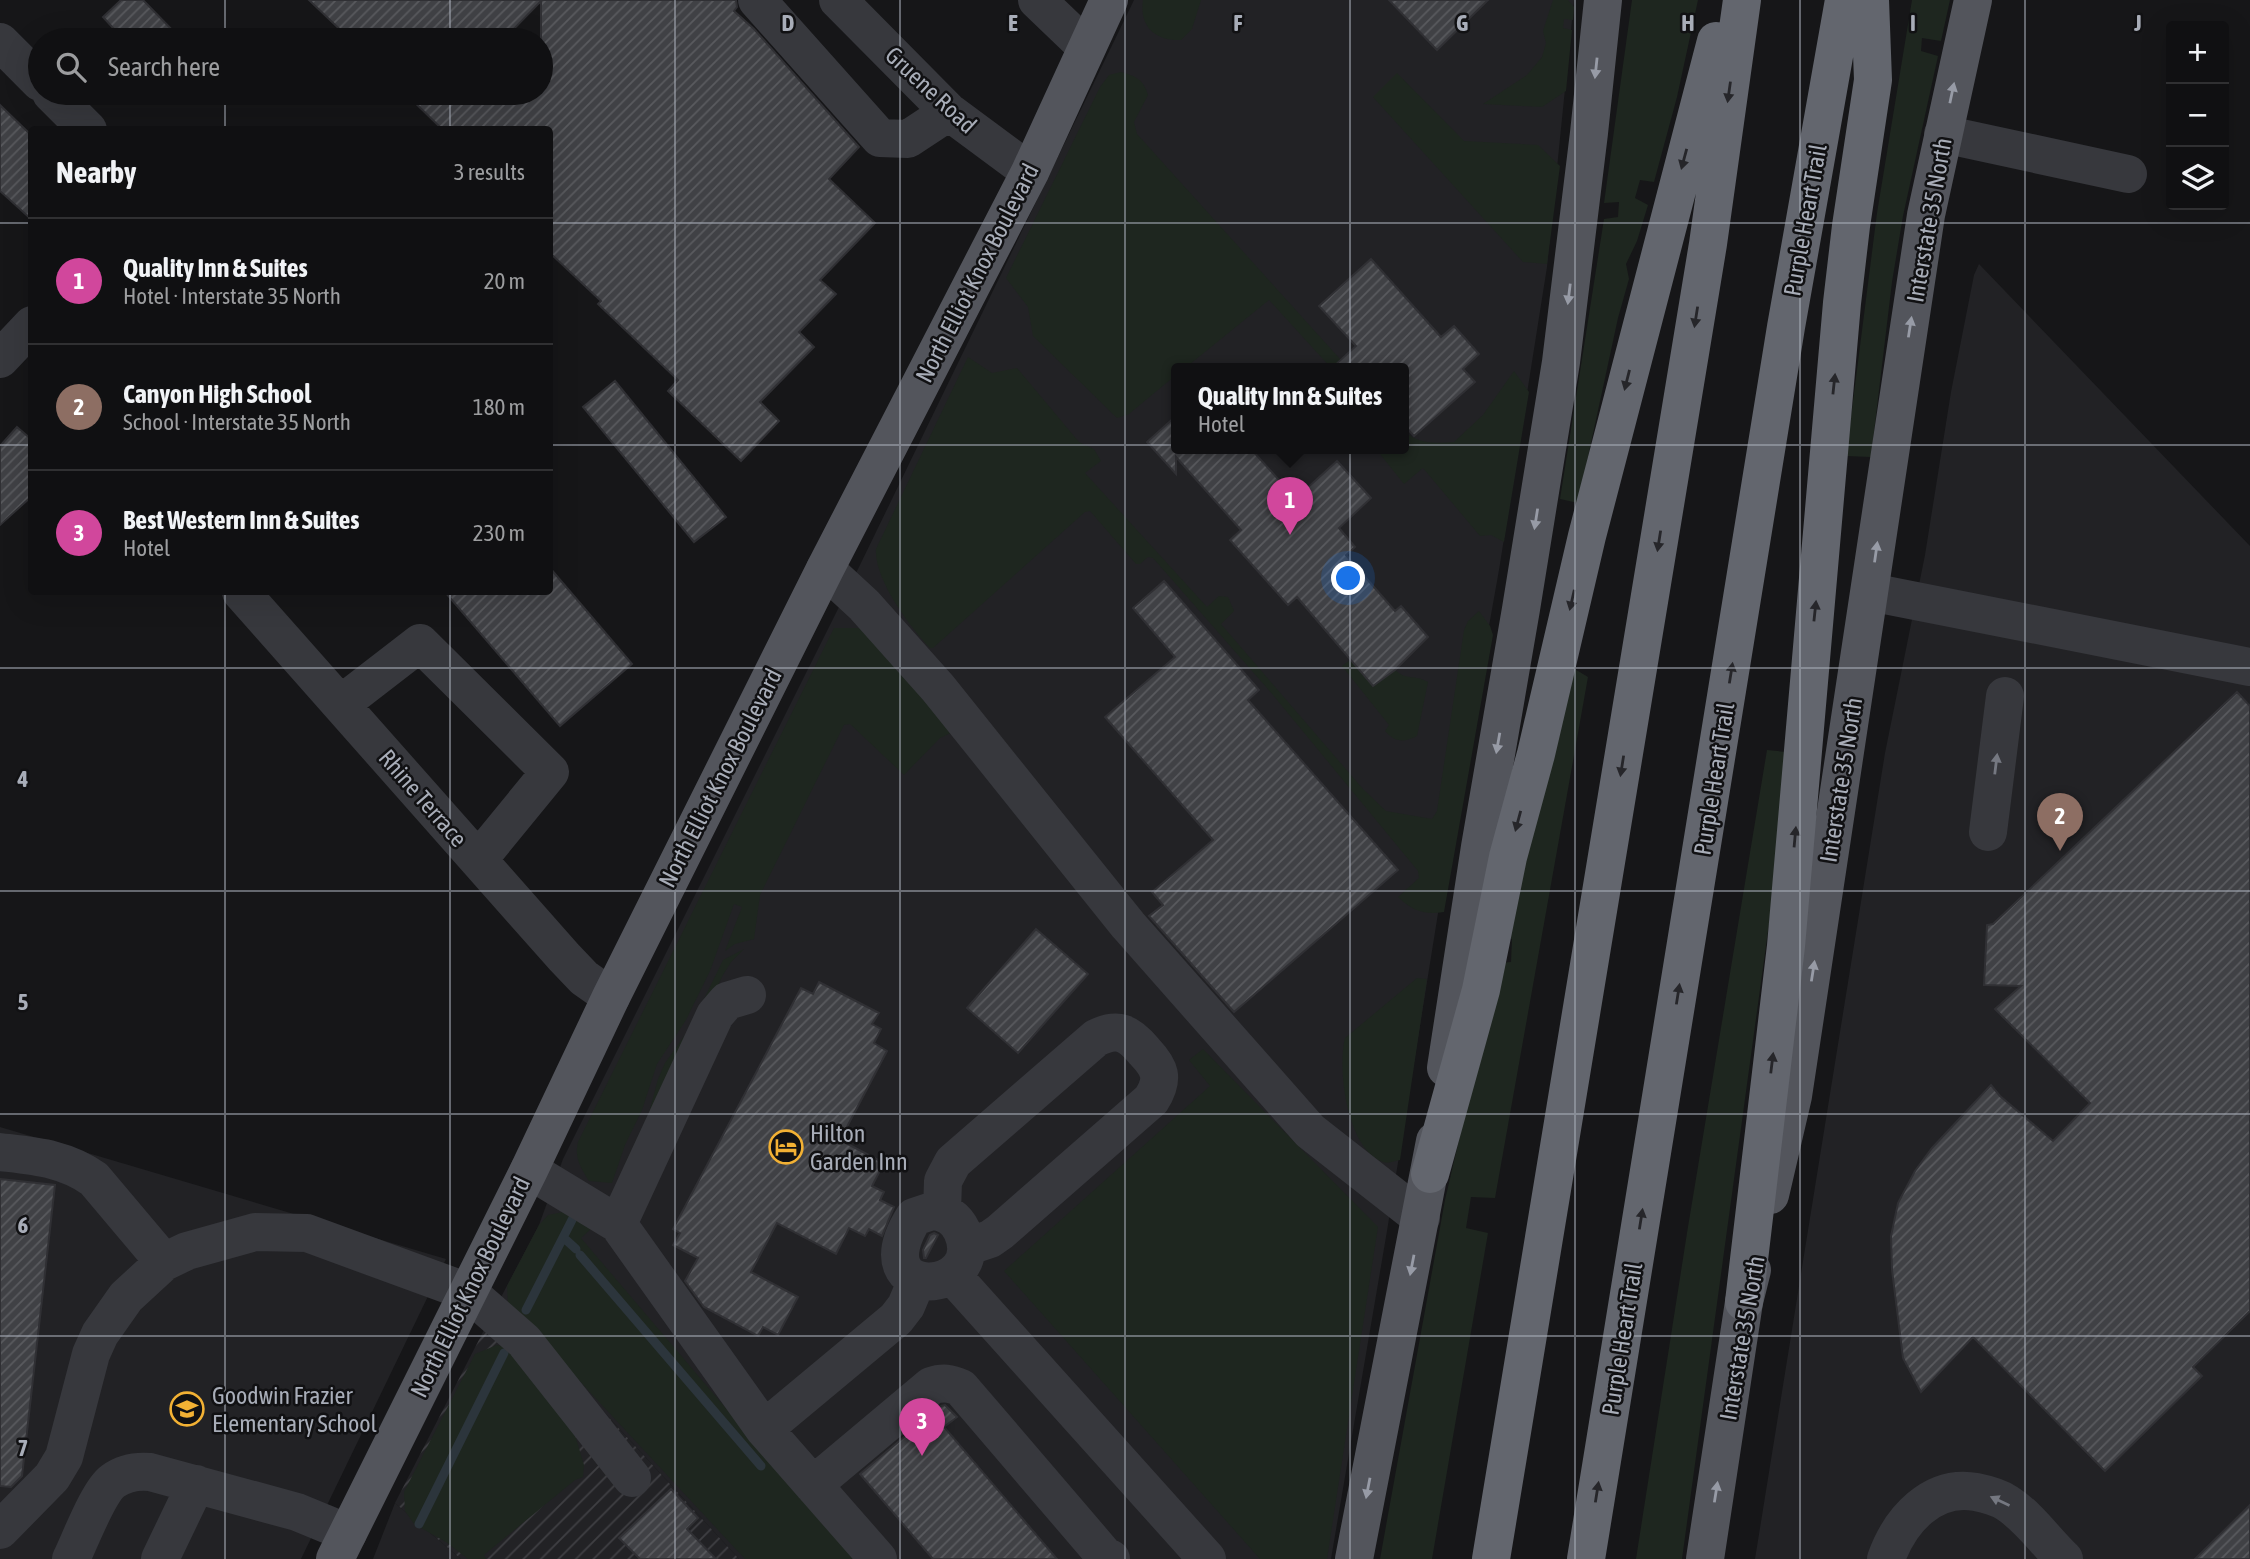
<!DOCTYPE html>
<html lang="en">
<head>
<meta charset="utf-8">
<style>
  body { margin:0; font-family:"Asap Condensed",sans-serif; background:#1e1e20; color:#f1f3f6 }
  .controls { position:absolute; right:21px; top:21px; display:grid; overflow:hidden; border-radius:7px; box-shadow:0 7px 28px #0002 }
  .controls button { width:63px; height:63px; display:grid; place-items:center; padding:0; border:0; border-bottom:2px solid #303032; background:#101012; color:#f1f3f6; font:35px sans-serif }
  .you { position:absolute; left:1349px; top:579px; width:24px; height:24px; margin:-18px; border:5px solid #fff; border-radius:50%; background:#1a73e8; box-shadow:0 0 0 10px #1a73e833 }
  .badge { display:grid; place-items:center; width:46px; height:46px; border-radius:50%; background:#f2b134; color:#fff; font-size:23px; font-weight:700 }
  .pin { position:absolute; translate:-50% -58px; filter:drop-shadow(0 2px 4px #0008) }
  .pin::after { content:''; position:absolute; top:37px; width:24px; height:21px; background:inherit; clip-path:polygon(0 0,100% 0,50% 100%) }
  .popup { position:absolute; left:1171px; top:363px; width:238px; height:91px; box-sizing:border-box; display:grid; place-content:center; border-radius:7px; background:#101012; filter:drop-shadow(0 2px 5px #0005); font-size:23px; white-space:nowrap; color:#9c9d9f }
  .popup b { font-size:26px; color:#f1f3f6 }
  .popup::after { content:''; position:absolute; left:50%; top:100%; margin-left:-14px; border:14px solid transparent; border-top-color:#101012 }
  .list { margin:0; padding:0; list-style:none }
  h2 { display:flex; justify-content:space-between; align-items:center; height:91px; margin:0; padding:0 28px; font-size:30px }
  h2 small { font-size:23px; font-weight:400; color:#9c9d9f }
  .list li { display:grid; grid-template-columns:46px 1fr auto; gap:21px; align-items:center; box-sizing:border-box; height:126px; padding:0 28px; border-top:2px solid #303032 }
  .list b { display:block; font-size:26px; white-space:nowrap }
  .list p { margin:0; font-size:23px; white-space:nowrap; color:#9c9d9f }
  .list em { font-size:23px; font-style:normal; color:#9c9d9f }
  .icon { flex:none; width:38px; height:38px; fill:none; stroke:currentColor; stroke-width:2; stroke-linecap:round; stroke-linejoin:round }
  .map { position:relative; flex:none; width:2250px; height:1559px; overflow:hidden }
  .search { position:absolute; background:#101012; box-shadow:0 7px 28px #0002; left:28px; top:28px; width:525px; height:77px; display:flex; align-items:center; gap:18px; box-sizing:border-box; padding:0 24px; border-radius:38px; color:#9c9d9f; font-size:26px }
  .panel { position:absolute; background:#101012; box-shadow:0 7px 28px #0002; left:28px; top:126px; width:525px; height:469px; border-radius:7px }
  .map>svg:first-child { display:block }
  .built { fill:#222225; fill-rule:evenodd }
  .industrial { fill:url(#industrial-furrows) }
  .green { fill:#1e261f }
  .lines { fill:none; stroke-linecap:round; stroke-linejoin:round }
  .stream { stroke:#2c353c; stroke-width:9 }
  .building { fill:url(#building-hatch); stroke:#303034; stroke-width:2 }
  .minor { stroke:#37383d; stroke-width:38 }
  .major { stroke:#53555c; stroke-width:38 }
  .highway { stroke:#63666e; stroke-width:38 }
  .oneway { fill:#979ba6 }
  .oneway2 { fill:#26262a }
  .oneway3 { fill:#757881 }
  .grid { fill:none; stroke:#a8adb8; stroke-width:2; stroke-opacity:0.55 }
  .labels { text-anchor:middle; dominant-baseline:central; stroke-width:5; stroke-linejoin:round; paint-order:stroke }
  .street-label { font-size:24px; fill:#a8adb8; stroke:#111113 }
  .poi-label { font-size:24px; fill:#a8adb8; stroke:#111113; text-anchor:start }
  .grid-label { font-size:23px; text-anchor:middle; font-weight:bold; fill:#a8adb8; stroke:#111113; stroke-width:5; stroke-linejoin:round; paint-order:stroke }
</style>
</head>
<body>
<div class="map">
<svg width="2250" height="1559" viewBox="0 0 2250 1559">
  <defs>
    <pattern id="industrial-furrows" width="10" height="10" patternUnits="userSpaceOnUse" patternTransform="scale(1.75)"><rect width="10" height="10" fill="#222225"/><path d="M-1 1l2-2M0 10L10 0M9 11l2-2" fill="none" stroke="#3f3f43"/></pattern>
    <pattern id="building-hatch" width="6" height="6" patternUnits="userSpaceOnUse" patternTransform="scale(1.75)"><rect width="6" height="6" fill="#404145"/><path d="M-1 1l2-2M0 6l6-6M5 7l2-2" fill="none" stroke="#595a5e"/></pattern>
  </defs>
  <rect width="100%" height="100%" fill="#161618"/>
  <path class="built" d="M1134,0H1574L1547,267L1499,570L1440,901L1387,1231L1331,1559H739L500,1299L539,1225L563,1159L860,565ZM1176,369H1404V449H1176Z
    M1979,264L2250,546V1559H1755L1885,753L1925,555L1951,392L1974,275Z
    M0,1127L446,1259L301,1559H0Z
    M395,1503L461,1559H373Z"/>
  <path class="industrial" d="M500,1299L739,1559H461L395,1503Z"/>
  <path class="green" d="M1143,0H1201L1192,29L1181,40C1155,41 1139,26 1143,0Z
    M1553,0H1568L1574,7L1573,20L1564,19L1563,28L1572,30L1566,91L1542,107L1483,104L1527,75L1542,57L1546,43L1543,31Z
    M1632,0H1698L1677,97L1654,182L1640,180L1635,198L1648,205L1637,241L1626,264L1629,279L1618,318L1578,503L1560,499L1604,219L1618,217L1619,202L1604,203Z
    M1912,0H1950L1941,41L1922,38L1921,51L1938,56L1903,216L1892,282L1871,457L1846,456L1877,213Z
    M1121,72C1136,76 1144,80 1148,95L1134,122L1137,134L1349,369H1332L1269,300L1184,369H1176V375L1129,414L1117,418L1033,336L1028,307L1006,278L1100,87L1109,75Z
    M1397,73L1464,141L1538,145L1560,166L1547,264L1523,262L1373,97Z
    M968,357L992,373L1017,368L1079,442L1094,449L1101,461L1085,473L1207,607L1219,596L1228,597L1234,611L1221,624L1363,789L1386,811L1432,819L1437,811L1464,630L1468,621L1479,611L1490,626L1493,635L1444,912C1424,915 1413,911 1398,897L1419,878L1418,871L1273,695L1153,558L1148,557L1140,564H1136L1090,511L1085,512L933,648H930C910,627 874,579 876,549Z
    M1514,371L1529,392L1504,542L1491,535L1480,536L1423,468L1404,484L1376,449H1404V430C1417,445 1436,443 1454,442L1483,415Z
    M834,628H862L920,688L951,733L940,738L904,775L850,724L844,725L760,895L754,939L735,944L725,951L742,907L734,904L710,971L686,1020L657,1064L642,1110L625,1145L612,1183L589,1181C581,1168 574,1158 578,1142Z
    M1350,660L1373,686L1395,670C1407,681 1414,674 1428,682L1417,736C1403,743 1395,742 1385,731L1389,725L1342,666Z
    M1573,668L1588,677L1495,1198L1471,1197L1466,1228L1488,1233L1432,1559H1380L1445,1200L1500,963L1511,962L1512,939L1502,936Z
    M1767,750L1786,752L1781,836L1682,1559H1636L1687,1233Z
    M744,949L731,962L723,975L626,1175L625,1164L649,1113L658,1079L665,1063L690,1028L723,960Z
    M1417,978L1427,979L1400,1160C1394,1161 1389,1164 1383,1162C1347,1150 1337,1069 1345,1038Z
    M1203,1049L1378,1227L1327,1559H1260L1004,1271L1210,1086L1189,1060Z
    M568,1211L591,1229L581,1238L775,1466L866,1559H745L508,1304L507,1286L539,1225L548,1215Z
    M497,1345L516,1349L569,1415L584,1465L583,1477L575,1480L484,1555L486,1559H468L446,1542L414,1524L405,1511L404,1492L475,1354Z"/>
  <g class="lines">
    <path class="stream" d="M564,1238L576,1249
      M580,1255L761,1466
      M526,1310L573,1218
      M419,1524L504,1353"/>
  </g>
  <path class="building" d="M121,0H143L182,40H124L103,17Z
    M309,0H736L737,7L734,11L754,29L859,147L829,179L875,223L820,280L836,294L799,332L814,347L760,402L779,421L741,461L668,391L678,380L598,304L601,301L550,253V130H443L405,93H541V1L503,40H351Z
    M1389,0H1488L1437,50Z
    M0,105L32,136V220L0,191Z
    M1371,259L1441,337L1454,326L1479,354L1463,369L1475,382L1414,436L1404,425V369H1331L1356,346L1319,306Z
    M615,381L726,517L694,542L583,407Z
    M1176,416V449H1251L1287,489L1296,481L1304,491L1337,461L1371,498L1339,528L1355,547L1346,555L1395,611L1401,606L1428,637L1395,670L1373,686L1297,597L1288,605L1230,540L1241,530L1176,457V474L1147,442Z
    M17,427L32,440V496L0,525V446Z
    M550,568L632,664L560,726L445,592H550Z
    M1164,581L1259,690L1248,700L1398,870L1234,1012L1149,916L1163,905L1152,892L1213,840L1105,717L1175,657L1133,608Z
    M2237,692L2250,706V1311L2193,1367L2202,1376L2105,1471L1973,1337L1921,1392L1903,1358L1892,1270L1891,1236L1898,1203L1915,1171L1932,1148L1991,1085L2000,1096L2053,1141L2090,1103L1995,1009L2021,986L1984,985L1987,925L1993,924Z
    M1036,929L1088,974L1018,1053L967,1008Z
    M819,982L879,1013L872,1024L881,1029L874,1043L887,1051L840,1140L884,1163L872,1186L884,1192L880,1200L894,1207L882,1236L869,1229L865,1236L849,1228L836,1254L777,1223L751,1272L798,1297L778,1335L763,1327L758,1336L704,1307L685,1281L698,1258L673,1245L680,1233L673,1229L801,988L813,994Z
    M0,1179L55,1185L22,1476L11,1487L0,1486Z
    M934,1233L938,1235L926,1258H924L923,1250L930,1235Z
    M945,1405L957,1417L944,1427L1057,1559H933L860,1474L941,1406Z
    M671,1489L698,1518L687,1529L716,1559H640L619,1538Z
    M2250,1505V1559H2195Z"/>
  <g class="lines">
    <path class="minor" d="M757,0L880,138L908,139L949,112
      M838,0L949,112L1030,172
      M1037,0L1086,47
      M0,42L40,82
      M51,93L88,130
      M1943,134L2128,174
      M0,359L32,325
      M825,569L864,605L938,688L1128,925L1310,1131L1421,1218
      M241,592L564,957L584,978L611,997
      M1870,592L2250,667
      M341,704L420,643L550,772L478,860
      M1988,832L2005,696
      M0,1152C34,1156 65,1158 94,1179L164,1262
      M529,1170L618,1224L764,1429L878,1559
      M932,1211C946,1212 956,1218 962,1231C991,1296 858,1305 914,1217Z
      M942,1212L943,1181L953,1162L1096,1038C1118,1027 1129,1033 1144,1051C1160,1068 1165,1078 1151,1100L1000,1232L990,1239L966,1247
      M618,1224L715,1015L727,1001L747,995
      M952,1275L1207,1559
      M764,1429L896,1319L906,1306L917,1280
      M813,1485L931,1386C943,1382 950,1383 961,1388L1104,1555L1111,1559
      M0,1530L52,1477L64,1457L91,1354L100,1334L126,1297L164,1262L187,1251L255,1232L307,1233L468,1292L524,1341L632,1478
      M71,1559C80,1541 98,1492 113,1481C124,1473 138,1471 150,1472L297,1512L348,1533
      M160,1559L196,1484
      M1886,1559C1900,1520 1932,1484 1976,1492C1986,1494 1998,1497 2007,1503C2029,1517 2045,1541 2064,1559"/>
    <path class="major" d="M1446,1068L1480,847L1521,609L1561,362L1589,133L1603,0
      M1770,1195L1793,1096L1926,215L1973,0
      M335,1559L529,1170L611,997L825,569L1030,172L1109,0
      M1354,1559L1435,1141
      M1705,1559L1744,1302L1752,1270"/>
    <path class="highway" d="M1430,1174L1481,990L1508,857L1536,754L1587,536L1716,41
      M1744,1302L1786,946L1842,303L1851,226L1873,80L1870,0
      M1491,1559L1708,244L1742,0
      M1586,1559L1786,327L1844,0"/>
  </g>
  <defs><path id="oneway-solid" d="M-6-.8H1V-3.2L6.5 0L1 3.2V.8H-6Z" transform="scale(1.75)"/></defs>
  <g class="oneway">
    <use href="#oneway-solid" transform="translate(1596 68) rotate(96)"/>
    <use href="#oneway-solid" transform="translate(1952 93) rotate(-78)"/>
    <use href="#oneway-solid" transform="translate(1569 294) rotate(97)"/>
    <use href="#oneway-solid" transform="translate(1910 327) rotate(-81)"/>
    <use href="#oneway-solid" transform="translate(1536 519) rotate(99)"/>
    <use href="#oneway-solid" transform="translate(1876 552) rotate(-82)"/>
    <use href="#oneway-solid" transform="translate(1498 743) rotate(100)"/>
    <use href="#oneway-solid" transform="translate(1813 971) rotate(-81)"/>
    <use href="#oneway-solid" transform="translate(1412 1265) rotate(101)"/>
    <use href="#oneway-solid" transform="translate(1368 1488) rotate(101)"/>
    <use href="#oneway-solid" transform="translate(1716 1492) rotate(-81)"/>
  </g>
  <g class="oneway2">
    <use href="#oneway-solid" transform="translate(1729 92) rotate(98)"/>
    <use href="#oneway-solid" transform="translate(1684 159) rotate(105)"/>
    <use href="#oneway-solid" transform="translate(1696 317) rotate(99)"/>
    <use href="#oneway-solid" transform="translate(1627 380) rotate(104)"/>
    <use href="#oneway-solid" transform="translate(1834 384) rotate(-84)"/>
    <use href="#oneway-solid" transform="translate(1659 541) rotate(99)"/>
    <use href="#oneway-solid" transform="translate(1572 600) rotate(103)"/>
    <use href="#oneway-solid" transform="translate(1815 611) rotate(-84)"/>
    <use href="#oneway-solid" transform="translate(1731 673) rotate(-81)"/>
    <use href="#oneway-solid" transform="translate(1622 766) rotate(99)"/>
    <use href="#oneway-solid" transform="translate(1518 821) rotate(105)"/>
    <use href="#oneway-solid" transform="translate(1795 837) rotate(-85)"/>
    <use href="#oneway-solid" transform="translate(1678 994) rotate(-81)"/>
    <use href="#oneway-solid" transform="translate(1772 1063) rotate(-83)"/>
    <use href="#oneway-solid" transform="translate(1641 1219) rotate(-81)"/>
    <use href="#oneway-solid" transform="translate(1597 1492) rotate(-81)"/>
  </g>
  <g class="oneway3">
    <use href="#oneway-solid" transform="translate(1996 764) rotate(-83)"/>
    <use href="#oneway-solid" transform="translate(2000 1501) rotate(-155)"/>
  </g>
  <path class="grid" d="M225,0V40M450,0V40M675,0V1559M900,0V1559M1125,0V1559M1350,0V1559M1575,0V1559M1800,0V1559M2025,0V1559M225,93V130M450,93V130M0,223H32M550,223H2250M0,445H32M550,445H2250M225,592V1559M450,592V1559M0,668H2250M0,891H2250M0,1114H2250M0,1336H2250"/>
  <defs>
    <symbol id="hotel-ring" viewBox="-11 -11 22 22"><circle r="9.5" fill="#111113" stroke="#f2b134" stroke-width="1.5"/><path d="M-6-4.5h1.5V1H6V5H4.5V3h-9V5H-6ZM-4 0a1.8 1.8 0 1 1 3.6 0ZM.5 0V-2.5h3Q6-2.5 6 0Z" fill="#f2b134"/></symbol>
    <symbol id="school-ring" viewBox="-11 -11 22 22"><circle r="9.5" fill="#111113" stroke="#f2b134" stroke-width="1.5"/><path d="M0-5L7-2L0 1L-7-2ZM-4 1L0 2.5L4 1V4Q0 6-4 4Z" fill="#f2b134"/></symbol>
  </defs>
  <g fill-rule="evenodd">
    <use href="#hotel-ring" x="767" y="1128" width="38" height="38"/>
    <use href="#school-ring" x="168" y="1390" width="38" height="38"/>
  </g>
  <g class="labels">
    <g class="street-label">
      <text transform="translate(931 90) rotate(43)">Gruene Road</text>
      <text transform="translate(1805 220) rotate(-80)">Purple Heart Trail</text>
      <text transform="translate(1929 220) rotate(-80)">Interstate 35 North</text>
      <text transform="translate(977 273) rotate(-63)">North Elliot Knox Boulevard</text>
      <text transform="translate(720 778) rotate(-63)">North Elliot Knox Boulevard</text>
      <text transform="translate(1714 779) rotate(-81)">Purple Heart Trail</text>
      <text transform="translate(1841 780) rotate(-81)">Interstate 35 North</text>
      <text transform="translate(423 798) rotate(49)">Rhine Terrace</text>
      <text transform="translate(470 1287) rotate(-64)">North Elliot Knox Boulevard</text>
      <text transform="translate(1742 1338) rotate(-80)">Interstate 35 North</text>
      <text transform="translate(1622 1339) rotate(-81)">Purple Heart Trail</text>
    </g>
    <g class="poi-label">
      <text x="810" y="1133">Hilton<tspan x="810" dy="28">Garden Inn</tspan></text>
      <text x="212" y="1395">Goodwin Frazier<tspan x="212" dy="28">Elementary School</tspan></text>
    </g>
  </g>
  <g class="grid-label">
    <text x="788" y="31">D</text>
    <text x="1013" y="31">E</text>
    <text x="1238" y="31">F</text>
    <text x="1462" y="31">G</text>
    <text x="1688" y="31">H</text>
    <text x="1913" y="31">I</text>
    <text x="2138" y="31">J</text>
    <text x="23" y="787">4</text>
    <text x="23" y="1010">5</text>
    <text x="23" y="1233">6</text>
    <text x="23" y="1456">7</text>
  </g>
</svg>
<div class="controls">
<button>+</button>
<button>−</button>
<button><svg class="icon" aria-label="layers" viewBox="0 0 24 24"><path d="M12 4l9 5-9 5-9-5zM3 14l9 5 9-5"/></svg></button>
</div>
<div class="you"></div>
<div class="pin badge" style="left:1290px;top:535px;background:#d1479c">1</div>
<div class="popup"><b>Quality Inn &amp; Suites</b>Hotel</div>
<div class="pin badge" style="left:2060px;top:851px;background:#8d6e63">2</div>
<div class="pin badge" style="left:922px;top:1456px;background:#d1479c">3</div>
<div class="search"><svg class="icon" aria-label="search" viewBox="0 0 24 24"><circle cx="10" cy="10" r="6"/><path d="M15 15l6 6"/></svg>Search here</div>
<section class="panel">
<h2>Nearby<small>3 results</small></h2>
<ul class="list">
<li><span class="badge" style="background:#d1479c">1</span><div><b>Quality Inn &amp; Suites</b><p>Hotel · Interstate 35 North</p></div><em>20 m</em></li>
<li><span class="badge" style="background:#8d6e63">2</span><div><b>Canyon High School</b><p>School · Interstate 35 North</p></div><em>180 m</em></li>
<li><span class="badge" style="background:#d1479c">3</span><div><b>Best Western Inn &amp; Suites</b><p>Hotel</p></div><em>230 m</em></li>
</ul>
</section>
</div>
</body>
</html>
